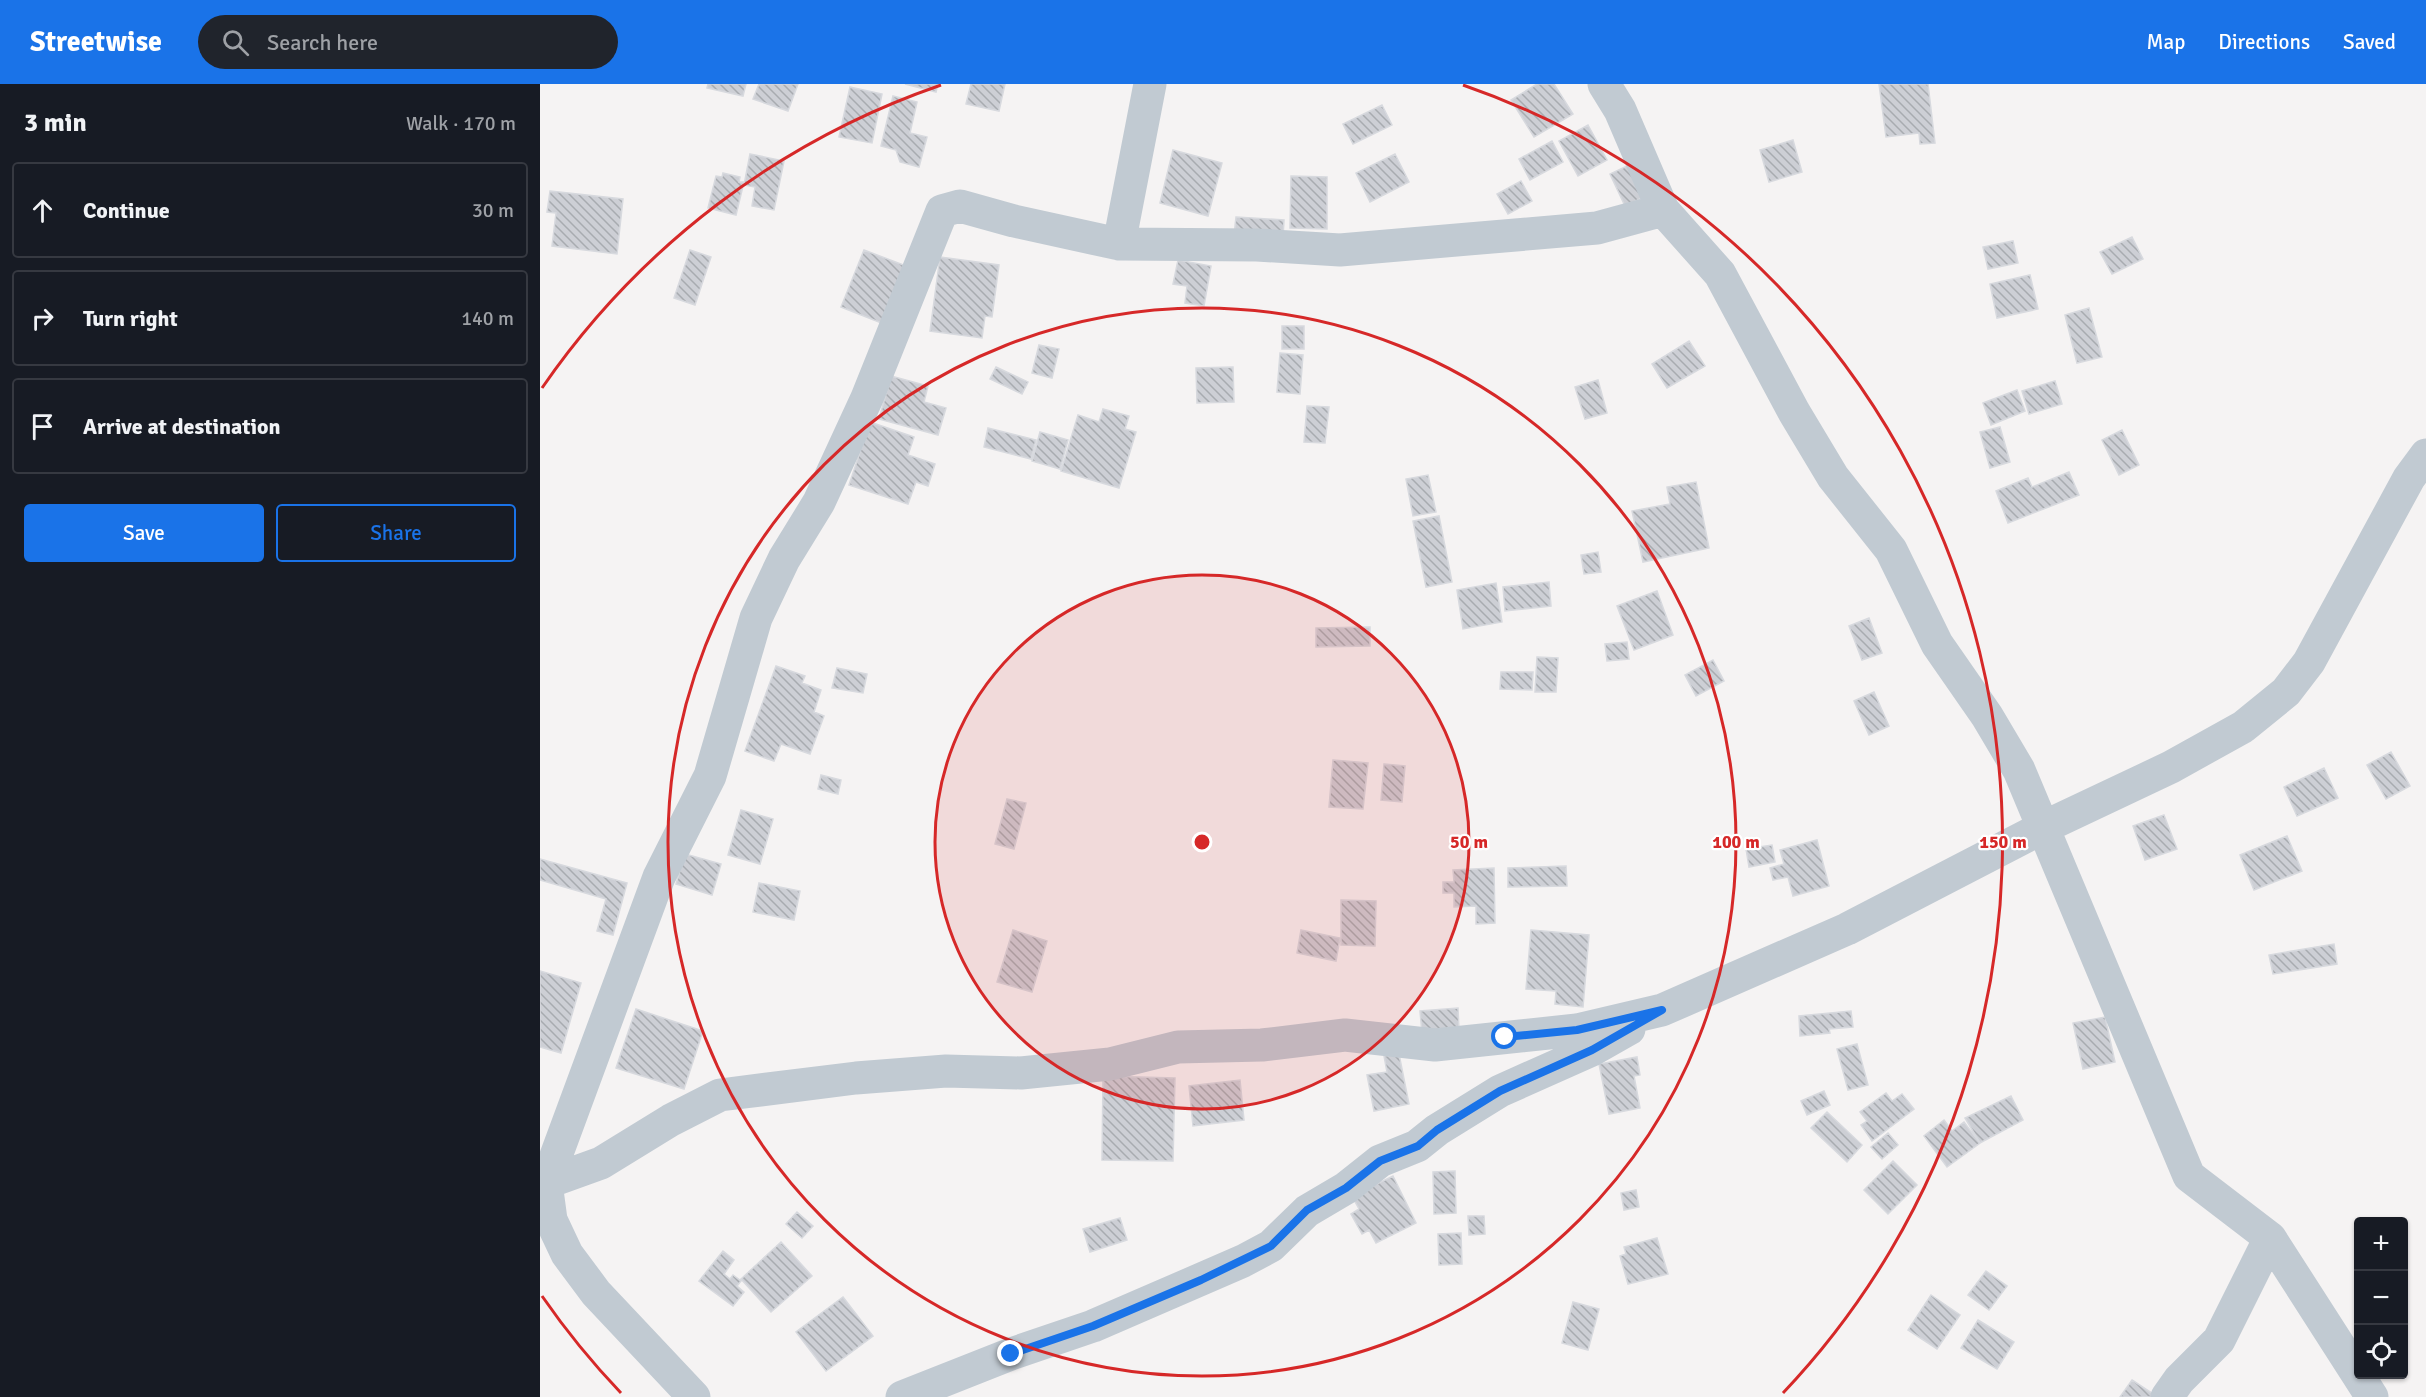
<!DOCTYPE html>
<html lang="en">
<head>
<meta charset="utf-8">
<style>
  body { margin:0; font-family:Signika,sans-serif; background:#20242c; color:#f1f3f6 }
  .controls { position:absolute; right:18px; bottom:18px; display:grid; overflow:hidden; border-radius:6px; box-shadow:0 2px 4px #0004 }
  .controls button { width:54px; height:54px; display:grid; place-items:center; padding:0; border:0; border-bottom:2px solid #363941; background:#171b24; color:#f1f3f6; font:30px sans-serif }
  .stop { position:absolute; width:18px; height:18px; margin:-14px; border:4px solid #1a73e8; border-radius:50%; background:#fff }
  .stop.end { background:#1a73e8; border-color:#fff; box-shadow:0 2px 6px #0008 }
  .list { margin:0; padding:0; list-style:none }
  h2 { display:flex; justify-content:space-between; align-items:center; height:78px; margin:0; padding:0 24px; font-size:26px }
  h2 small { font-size:20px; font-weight:400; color:#9ea1a6 }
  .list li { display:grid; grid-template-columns:39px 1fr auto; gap:18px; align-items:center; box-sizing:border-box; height:96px; margin:0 12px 12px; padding:0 12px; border:2px solid #363941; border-radius:6px }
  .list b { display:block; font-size:22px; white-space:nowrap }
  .list em { font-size:20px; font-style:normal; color:#9ea1a6 }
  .actions { display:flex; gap:12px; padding:18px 24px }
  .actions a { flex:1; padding:14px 0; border:2px solid #1a73e8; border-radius:6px; text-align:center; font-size:21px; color:#1a73e8 }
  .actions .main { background:#1a73e8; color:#fff }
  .icon { flex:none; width:33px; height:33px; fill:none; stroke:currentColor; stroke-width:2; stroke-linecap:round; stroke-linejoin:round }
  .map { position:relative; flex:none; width:1886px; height:1313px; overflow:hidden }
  header { display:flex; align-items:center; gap:36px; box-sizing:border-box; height:84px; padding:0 30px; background:#1a73e8; color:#fff }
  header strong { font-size:28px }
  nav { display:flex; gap:33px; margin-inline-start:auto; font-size:21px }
  .search { width:420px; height:54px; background:#20242c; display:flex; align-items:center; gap:15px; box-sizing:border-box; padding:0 21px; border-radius:33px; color:#9ea1a6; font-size:22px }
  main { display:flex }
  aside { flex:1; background:#171b24 }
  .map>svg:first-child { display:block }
  .building { fill:url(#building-back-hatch); stroke:#d7d9de; stroke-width:1.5 }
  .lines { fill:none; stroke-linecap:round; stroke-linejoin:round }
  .minor { stroke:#c1cad2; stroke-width:33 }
  .route { stroke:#1a73e8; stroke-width:8 }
  .ring { fill:none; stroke:#d62828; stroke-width:3 }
  .centre { fill:#d62828; stroke:#fff; stroke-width:3 }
  .ring-label { font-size:18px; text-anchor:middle; font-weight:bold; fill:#d62828; stroke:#fff; stroke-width:4.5; stroke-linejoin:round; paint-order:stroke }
</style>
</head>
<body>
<header>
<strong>Streetwise</strong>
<div class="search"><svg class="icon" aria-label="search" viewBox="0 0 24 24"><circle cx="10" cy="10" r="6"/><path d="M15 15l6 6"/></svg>Search here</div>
<nav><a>Map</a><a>Directions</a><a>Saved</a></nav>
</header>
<main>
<aside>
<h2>3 min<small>Walk · 170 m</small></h2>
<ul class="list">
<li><svg class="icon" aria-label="ahead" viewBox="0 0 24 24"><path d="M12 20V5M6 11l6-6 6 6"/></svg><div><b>Continue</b></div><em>30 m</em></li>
<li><svg class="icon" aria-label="right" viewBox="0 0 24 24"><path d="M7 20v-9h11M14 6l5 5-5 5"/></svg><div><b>Turn right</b></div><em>140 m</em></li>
<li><svg class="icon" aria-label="arrive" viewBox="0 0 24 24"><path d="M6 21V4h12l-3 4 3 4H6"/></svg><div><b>Arrive at destination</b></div></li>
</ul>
<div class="actions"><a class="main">Save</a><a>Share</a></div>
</aside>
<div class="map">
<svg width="1886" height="1313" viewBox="0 0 1886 1313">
  <defs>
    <pattern id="building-back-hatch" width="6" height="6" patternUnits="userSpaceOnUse" patternTransform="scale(1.5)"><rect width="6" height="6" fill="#cdcfd5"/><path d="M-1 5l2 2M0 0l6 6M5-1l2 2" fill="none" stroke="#a8abb0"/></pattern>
  </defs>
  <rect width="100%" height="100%" fill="#f5f3f3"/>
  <path class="building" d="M168,0H206L203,12L167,4Z
    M219,0H258L248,27L213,15Z
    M365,0H398L396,8Z
    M431,0H465L459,27L426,20Z
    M997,0H1014L1033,30L994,53L971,16Z
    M1339,0H1388L1395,59L1380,60L1379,49L1346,53Z
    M310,3L342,10L332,59L299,53Z
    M353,12L377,18L370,49L387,53L379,83L360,78L356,66L341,62Z
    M842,21L852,41L813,60L803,40Z
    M1048,41L1067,76L1038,92L1019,57Z
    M1253,56L1262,88L1229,98L1220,66Z
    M1012,57L1023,78L990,96L979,75Z
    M633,66L682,79L668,132L620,119Z
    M210,70L244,77L234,126L212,122L215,103L204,101Z
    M855,70L869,98L830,118L816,89Z
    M1089,81L1104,113L1085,122L1070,90Z
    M183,89L200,93L199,98H204L196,131L168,124L176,92L182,93Z
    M751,92L787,93V145L750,144Z
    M981,97L992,117L968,130L957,110Z
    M10,107L83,115L77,170L12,162L16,129L7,128Z
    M696,133L744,136L743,154L694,151Z
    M1592,153L1603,175L1572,190L1560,168Z
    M1473,157L1478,179L1448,185L1443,163Z
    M150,166L171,173L155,221L134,214Z
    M324,166L366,182L344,240L301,223Z
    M400,173L459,181L452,233L445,232L442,254L390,247Z
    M638,176L671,182L664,222L645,219L647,202L633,200Z
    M1490,191L1498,225L1457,234L1450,200Z
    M1549,224L1562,273L1537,279L1525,231Z
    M742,242H764V265H742Z
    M1149,257L1165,282L1127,304L1112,280Z
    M499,261L519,265L512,294L492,289Z
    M740,269L763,271L760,310L737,308Z
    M456,283L488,298L482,310L450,295Z
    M693,283L694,318L657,319L656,284Z
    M351,292L388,302L384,318L406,324L398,351L339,335Z
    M1058,296L1067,329L1045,335L1035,303Z
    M1515,297L1522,320L1489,330L1482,307Z
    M1477,306L1485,327L1451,341L1443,319Z
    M767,322L789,323L785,359L764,358Z
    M563,325L589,332L585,345L596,348L579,404L521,387L538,331L559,338Z
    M330,338L374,353L368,371L395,380L388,402L376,398L368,420L309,401Z
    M1460,343L1470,378L1450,384L1440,348Z
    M448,344L496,356L491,375L444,363Z
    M1582,346L1599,381L1579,391L1562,356Z
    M500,348L528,356L520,385L492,377Z
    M1529,388L1539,411L1468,439L1456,407L1488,394L1492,403Z
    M888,391L896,428L873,432L866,395Z
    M1156,398L1169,464L1103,478L1092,427L1130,420L1127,403Z
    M899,432L912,498L886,503L873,437Z
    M1058,468L1061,488L1044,490L1041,471Z
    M1009,498L1011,522L965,527L963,503Z
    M956,499L962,538L923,545L917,506Z
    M1117,507L1133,551L1094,566L1077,522Z
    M1329,534L1342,569L1322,576L1309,542Z
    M830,543V562L776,563V544Z
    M1087,558L1089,575L1067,577L1065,560Z
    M997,573L1018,574L1016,608H995Z
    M1173,576L1184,597L1156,612L1145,591Z
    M236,582L265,592L262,599L281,606L274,628L284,632L270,670L241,660L234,677L205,667Z
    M297,584L327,590L323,609L292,604Z
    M961,588H993L992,606L960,605Z
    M1334,608L1349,642L1329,651L1314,617Z
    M1851,668L1870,702L1846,715L1827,681Z
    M793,676L828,679L823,725L789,723Z
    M844,680L865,682L862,718L841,716Z
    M1784,684L1798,714L1757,732L1744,703Z
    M281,691L301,696L298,710L278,705Z
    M467,715L486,719L474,765L455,760Z
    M201,726L233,735L220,780L188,771Z
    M1624,731L1637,765L1605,776L1593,742Z
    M1747,752L1762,787L1714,806L1700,771Z
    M1277,756L1289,802L1253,812L1248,793L1233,796L1230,784L1244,780L1240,766Z
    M1232,761L1235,778L1209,783L1206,765Z
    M145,770L181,780L172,811L136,800Z
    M0,775L87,799L73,851L57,847L66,815L0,796Z
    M1026,782L1027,802L968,803V784Z
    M954,784L955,839L936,840V822L914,823V809H903V798H914L913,786Z
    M219,799L260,807L254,836L213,828Z
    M801,816L836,817L835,862L801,861Z
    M473,846L507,857L492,908L457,898Z
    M761,846L800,854L796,877L757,869Z
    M991,846L1049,851L1043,923L1015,920L1016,907L986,905Z
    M1794,860L1797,880L1733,890L1729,871Z
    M0,887L41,899L21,969L0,963Z
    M918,924L919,946L882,949L880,927Z
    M96,925L163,947L144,1005L76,984Z
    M1311,927L1313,943L1289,945L1290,949L1260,952L1259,932Z
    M1565,933L1575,978L1543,985L1533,939Z
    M1317,960L1328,1001L1308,1006L1297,965Z
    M859,970L869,1020L834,1027L827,991L847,988L844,972Z
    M1097,973L1100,991L1094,992L1100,1024L1069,1030L1059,980Z
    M563,992L635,994L633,1077L562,1076Z
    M700,996L704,1036L653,1042L649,1002Z
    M1284,1007L1290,1021L1267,1031L1261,1017Z
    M1346,1009L1352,1017L1362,1010L1374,1025L1332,1057L1321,1041L1327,1037L1320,1028Z
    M1471,1012L1483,1036L1440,1059L1425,1034Z
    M1287,1028L1322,1061L1307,1078L1271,1044Z
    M1404,1036L1412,1047L1424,1038L1440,1059L1407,1083L1384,1052Z
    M1348,1049L1358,1061L1342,1075L1331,1063Z
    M1353,1077L1377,1101L1348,1130L1324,1106Z
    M915,1087L916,1129L894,1130L893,1088Z
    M853,1092L876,1139L836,1159L829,1146L822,1150L811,1130L819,1125L812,1112Z
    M1096,1106L1099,1123L1084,1126L1081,1109Z
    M257,1128L273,1142L262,1154L246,1140Z
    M928,1132H944L945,1150L929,1151Z
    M580,1134L587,1156L550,1168L543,1145Z
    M921,1149L922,1180L899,1181L898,1150Z
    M1117,1154L1128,1190L1088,1200L1080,1172L1086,1170L1084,1163Z
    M241,1158L272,1192L231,1228L201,1195Z
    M183,1167L194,1176L184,1190L190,1195L193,1191L201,1197L197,1202L204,1208L193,1222L159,1197Z
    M1446,1187L1467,1202L1449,1226L1428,1211Z
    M1391,1211L1420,1231L1397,1265L1368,1246Z
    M303,1213L333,1252L286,1287L256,1248Z
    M1033,1218L1059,1225L1048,1266L1022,1259Z
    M1438,1236L1474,1258L1457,1285L1421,1264Z
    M1592,1296L1615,1311L1613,1313H1580Z"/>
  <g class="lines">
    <path class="minor" d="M1064,0L1080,26L1123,126L1180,190L1254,328L1293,393L1351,466L1397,560L1447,632L1479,686L1649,1092L1730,1154L1832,1313
      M579,160L610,0
      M0,1101L61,1079L131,1036L180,1011L316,994L406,987L481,989L570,980L638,963L722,961L805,951L895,961L1037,946L1122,926L1307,845L1502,744L1631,683L1703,643L1746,608L1769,578L1869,394L1886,371
      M154,1313L56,1209L27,1170L11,1136L6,1099L119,793L170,692L216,534L244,475L279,418L327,314L402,127L420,122L474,137L579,160L717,161L800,166L1057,144L1123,126
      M362,1313L471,1270L553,1242L703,1177L731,1162L767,1127L806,1104L840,1077L877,1062L897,1046L960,1007L1052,966L1089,945
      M1627,1313L1639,1296L1679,1256L1730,1154"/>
  </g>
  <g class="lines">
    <path class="route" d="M471,1270L553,1242L661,1196L731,1162L767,1126L806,1104L840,1077L878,1062L897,1046L960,1007L1052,966L1122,926L1037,946L965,953"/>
  </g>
  <circle cx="662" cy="758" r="267" fill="#d62828" fill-opacity=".12"/>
  <g class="ring">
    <circle cx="662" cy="758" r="267"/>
    <circle cx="662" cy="758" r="534"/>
    <path d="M81 1309A801 801 0 0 1 2 1212M2 304A801 801 0 0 1 401 1M923 1A801 801 0 0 1 1243 1309"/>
  </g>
  <circle cx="662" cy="758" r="9" class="centre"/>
  <g class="ring-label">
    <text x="929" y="764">50 m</text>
    <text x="1196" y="764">100 m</text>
    <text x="1463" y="764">150 m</text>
  </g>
</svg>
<div class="controls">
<button>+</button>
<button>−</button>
<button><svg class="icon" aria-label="locate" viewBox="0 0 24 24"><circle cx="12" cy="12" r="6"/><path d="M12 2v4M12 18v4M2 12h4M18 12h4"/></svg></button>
</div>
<div class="stop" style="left:965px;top:953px"></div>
<div class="stop end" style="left:471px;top:1270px"></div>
</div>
</main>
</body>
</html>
